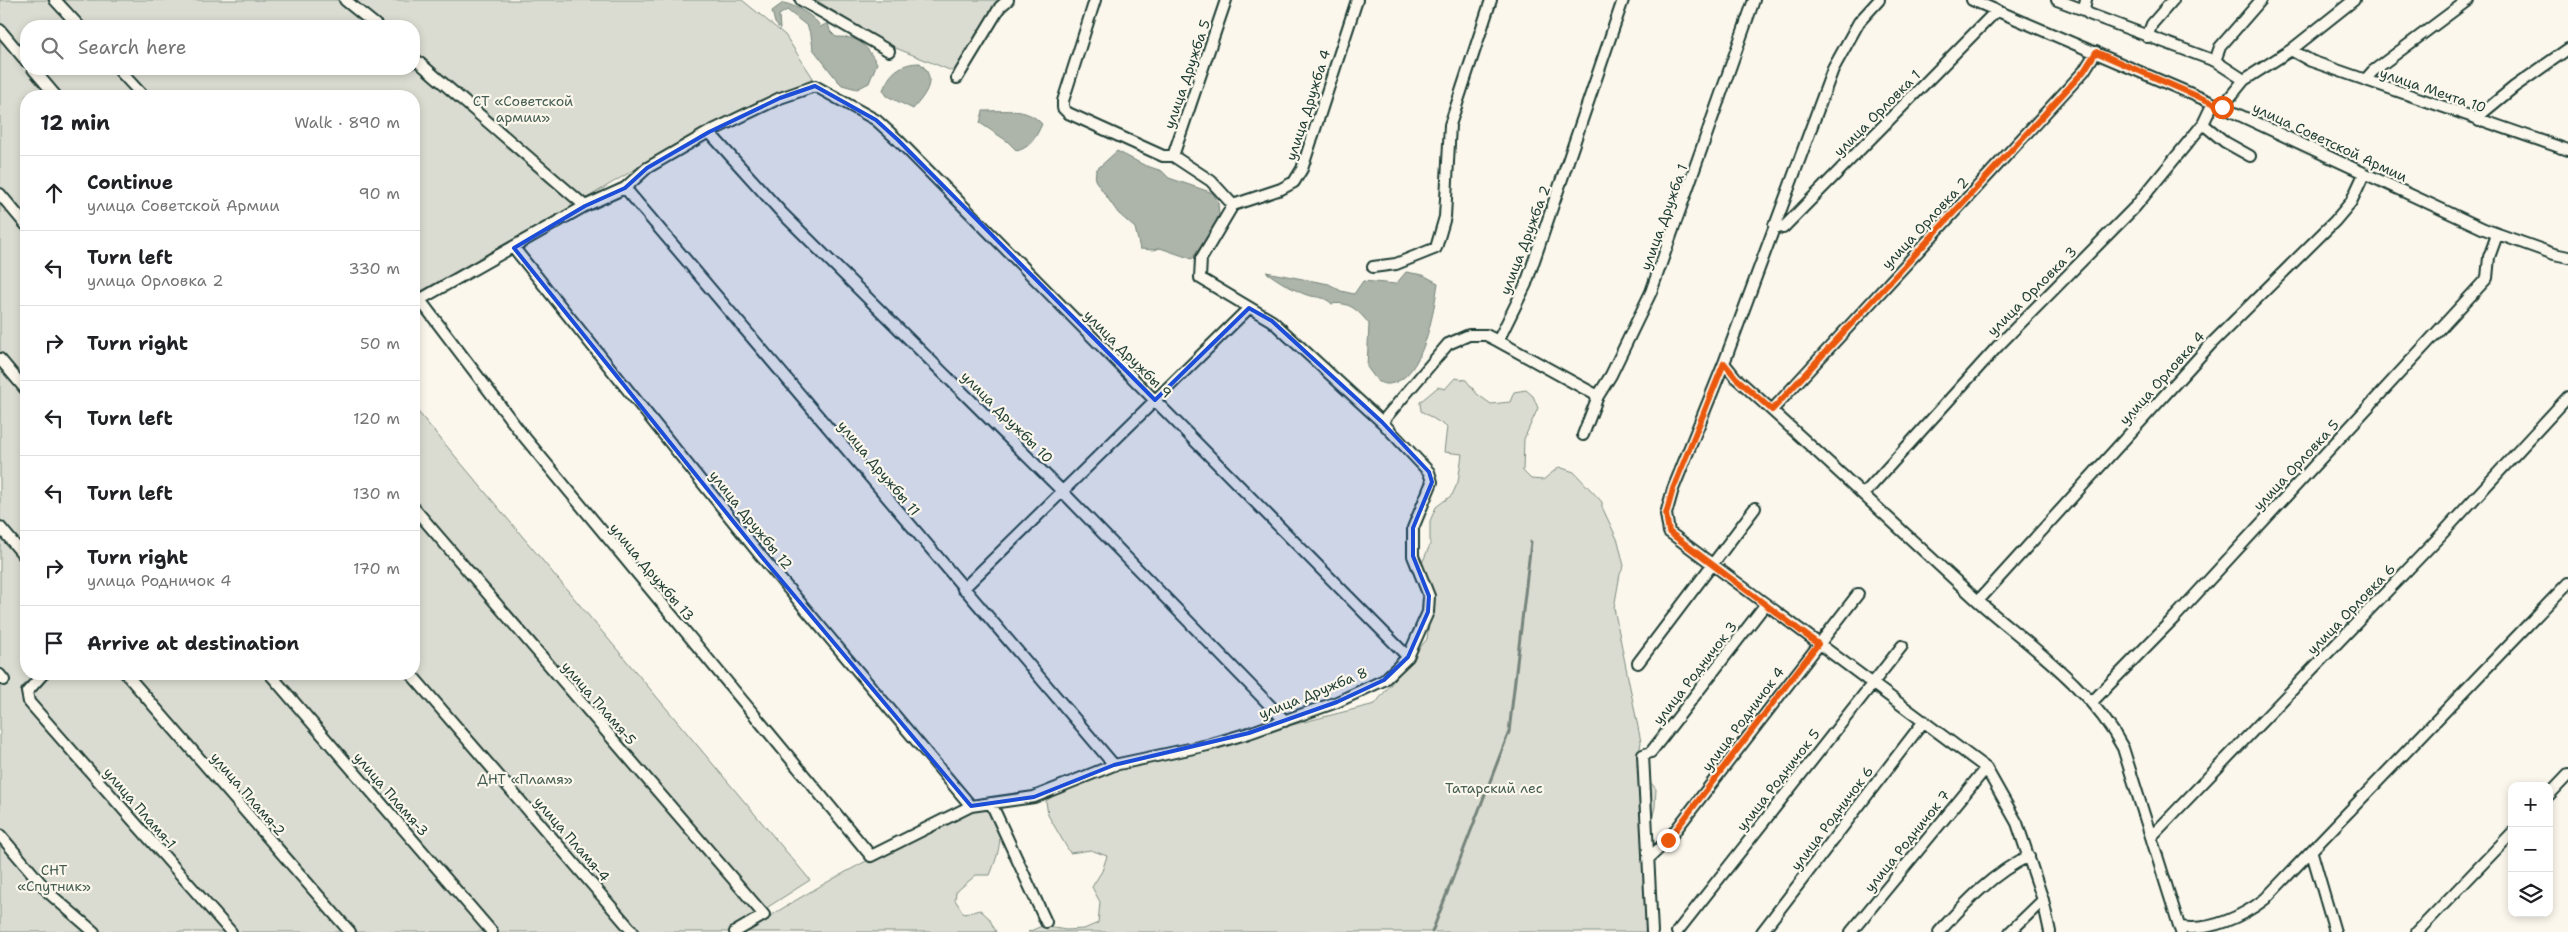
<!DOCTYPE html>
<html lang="en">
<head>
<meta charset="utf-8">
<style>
  body { margin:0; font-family:"Shantell Sans",sans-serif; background:#f6f6f6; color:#202124 }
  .controls { position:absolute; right:15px; bottom:15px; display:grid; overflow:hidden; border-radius:10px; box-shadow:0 2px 8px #0003 }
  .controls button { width:45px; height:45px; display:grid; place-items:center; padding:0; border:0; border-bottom:1px solid #e0e0e0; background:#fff; color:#202124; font:25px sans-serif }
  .stop { position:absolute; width:15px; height:15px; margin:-11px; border:4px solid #ea580c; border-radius:50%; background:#fff }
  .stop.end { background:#ea580c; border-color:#fff; box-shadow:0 1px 5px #0008 }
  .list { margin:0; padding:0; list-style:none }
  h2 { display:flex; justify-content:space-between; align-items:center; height:65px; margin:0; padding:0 20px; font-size:21px }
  h2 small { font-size:16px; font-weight:400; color:#757577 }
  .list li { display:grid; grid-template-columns:32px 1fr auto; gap:15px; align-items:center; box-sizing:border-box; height:75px; padding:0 20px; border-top:1px solid #e0e0e0 }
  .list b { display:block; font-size:19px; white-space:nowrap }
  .list p { margin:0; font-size:16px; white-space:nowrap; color:#757577 }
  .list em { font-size:16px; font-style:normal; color:#757577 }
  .icon { flex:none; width:28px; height:28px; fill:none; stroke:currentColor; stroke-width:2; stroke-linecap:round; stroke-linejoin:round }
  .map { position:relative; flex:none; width:2568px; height:932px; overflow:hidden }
  .search { position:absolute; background:#fff; box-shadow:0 2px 8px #0003; left:20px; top:20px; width:400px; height:55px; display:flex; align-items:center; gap:12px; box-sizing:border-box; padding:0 18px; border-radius:20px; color:#757577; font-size:19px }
  .panel { position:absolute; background:#fff; box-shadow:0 2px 8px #0003; left:20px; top:90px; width:400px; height:590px; border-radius:20px }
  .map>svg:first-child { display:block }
  .green { fill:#dbdcd1; stroke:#7d8c82 }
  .water { fill:#adb4aa; stroke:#74847b }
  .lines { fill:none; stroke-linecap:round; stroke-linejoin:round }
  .stream { stroke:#74847b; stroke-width:3 }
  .minor-casing { stroke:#1f3d34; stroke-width:14 }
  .minor { stroke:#fbf7ec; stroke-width:10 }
  .route { stroke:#ea580c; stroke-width:6 }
  .marked { fill:#1d4ed8; fill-opacity:0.2; stroke:#1d4ed8; stroke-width:4; stroke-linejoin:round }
  .labels { text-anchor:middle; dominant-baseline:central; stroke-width:4.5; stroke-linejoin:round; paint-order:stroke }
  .street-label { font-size:14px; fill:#1f3d34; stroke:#fbf7ec }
  .park-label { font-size:14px; fill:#455d53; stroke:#fbf7ec }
</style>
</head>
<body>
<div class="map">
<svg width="2568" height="932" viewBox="0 0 2568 932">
  <rect width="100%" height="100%" fill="#fbf7ec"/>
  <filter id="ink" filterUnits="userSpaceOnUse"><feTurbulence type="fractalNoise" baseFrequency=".02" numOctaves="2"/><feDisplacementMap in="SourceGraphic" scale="10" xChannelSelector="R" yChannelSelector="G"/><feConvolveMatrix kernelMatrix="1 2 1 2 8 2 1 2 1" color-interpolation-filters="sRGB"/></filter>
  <g filter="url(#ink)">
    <path class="green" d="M0,0H47L71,26H26V69H110L135,96H26V674H414V407L810,880L729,932H0Z
      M64,0H742L785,35L813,78L696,133L585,199L414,295V96H151L125,69H414V26H87Z
      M816,0H1000L957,73L886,44Z
      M1455,378L1466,380L1477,394L1491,404L1510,402L1514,392L1526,390L1533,396L1538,408L1524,439L1523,471L1531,479L1543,480L1559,467L1574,472L1602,502V507L1618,541L1624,566L1620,574L1614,608L1641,742L1637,766L1656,789L1655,807L1644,854L1648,932H1028L1042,926L1066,930L1084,929L1098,923L1100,902L1092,887L1102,871L1107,856L1091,850L1070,853L1048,815L1046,801L1059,792L1118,769L1375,704L1427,639L1432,596L1422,563L1430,545V521L1436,507L1452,495L1458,482L1462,454L1444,452L1447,427L1421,411L1420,402L1438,387L1445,389Z
      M989,808C1007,829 999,853 990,875H976L956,892L955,900L964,914L980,910L989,918L996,932H746C787,904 830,880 874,857C911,837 947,816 989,808Z"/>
    <path class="water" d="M783,3C793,4 817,17 820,27L828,23L830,31L836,37C862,37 864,44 877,63L869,83L857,89L842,85L837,80L813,49L811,35L807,26L787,10L779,15L780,29L775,23L772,11Z
      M920,63C938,79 926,94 913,109L887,96L883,90C890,72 901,63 920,63Z
      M983,111C1005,111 1027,107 1042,124C1036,137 1031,147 1017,151L1007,141L980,123Z
      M1117,151L1144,165L1162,171L1169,178L1213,193L1218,202L1219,215L1212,230L1192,259L1160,248L1154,250L1140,249L1135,228L1118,213L1095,180L1096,170Z
      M1266,272L1329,284L1341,291L1354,294L1363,281L1396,284L1406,272L1423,275L1438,283C1434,309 1424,380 1389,384C1386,385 1381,382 1378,382L1367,367L1369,324C1359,311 1349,301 1332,304C1324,296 1318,298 1307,295C1293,290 1279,281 1266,272Z"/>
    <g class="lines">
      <path class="stream" d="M1432,932L1509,732L1531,542"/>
      <defs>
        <path id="minor" d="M55,0L79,26
          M345,0L377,26
          M801,0L889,51
          M1095,0L1063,101V108L1068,113L1163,156H1173
          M1879,0L1859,22L1833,69L1724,363L1673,489L1666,514L1669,532L1986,768L2017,823L2043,900L2050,932
          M1972,0L2222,107L2484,229L2554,254L2568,257
          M2057,0L2084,10
          M2086,0L2084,10L2089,14L2215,61L2244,80
          M0,30L26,61
          M2147,37L2152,24L2173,0
          M2291,50L2311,61L2568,150
          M414,58L585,206
          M2215,61L2220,47L2261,0
          M33,69L56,96
          M118,69L143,96
          M957,78L1000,7L1008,0
          M2365,80L2373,71L2468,0
          M2222,107L2244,80L2291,50L2354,0
          M2479,121L2480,115L2514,87L2568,49
          M2203,124L2225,142L2250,156
          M709,132L782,213L1062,491L1285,721
          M1173,156L1226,0
          M1173,156L1211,181L1233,205
          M625,188L1114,765
          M0,194L26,225
          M1233,205L1281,189L1294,182L1302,169L1357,0
          M1774,225L1783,228L1997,10
          M514,248L761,556L971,806
          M1373,267L1396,264L1436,248L1445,217L1450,125L1491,0
          M420,300L521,433L871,856L971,806L1034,797L1114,765L1208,745L1249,733L1337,702L1384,680L1408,657L1428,612L1429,596L1413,556V528L1432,482L1429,472L1382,422L1272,321L1200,278L1201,259L1233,205
          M414,303L585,206L625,188L647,168L709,132L780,98L815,86L876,120L898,140L1408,657
          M1498,341L1598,396
          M0,359L26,390
          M1724,363L1736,378C1818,451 1897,527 1978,601C2029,646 2091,687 2123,748L2181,932
          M1772,410L2084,71L2096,52
          M1382,422L1448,344L1469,335H1486L1498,341L1526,284L1623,0
          M1583,435L1598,396L1611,375L1651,292L1754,0
          M1864,494L1997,347L2135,207L2203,124L2213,103
          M414,508L764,915L735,932
          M0,527L26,558
          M963,589L1249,308
          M1978,601L2211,344L2335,221L2351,202L2364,174
          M1638,663L1755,508
          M43,674L27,692L29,702L231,932
          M126,674L350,932
          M270,674L492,932
          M411,674L633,932
          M0,675L4,680
          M2092,702L2175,617L2487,278L2489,257L2497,235
          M2549,795L2568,775
          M991,803L1046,922
          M0,835L50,894L94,932
          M2151,837L2440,536L2568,397
          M2312,853L2335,932
          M1648,859L1668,840L1858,594
          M2181,927C2210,932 2243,916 2265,899L2568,583
          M1652,932L1643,755L1651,752L1765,605
          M1677,932L1902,646
          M1762,932L1924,721
          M1851,932L1986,768
          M1939,932C1965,903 1993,873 2029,856
          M2010,932L2043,900
          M2417,932L2512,833"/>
      </defs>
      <use href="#minor" class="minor-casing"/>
      <use href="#minor" class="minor"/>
    </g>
  </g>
  <g class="lines" filter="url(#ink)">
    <path class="route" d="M1668,840L1818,644L1669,532L1666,514L1673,489L1724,363L1736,378L1772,410L2084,71L2096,52L2222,107"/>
  </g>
  <path class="marked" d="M815,86L876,120L898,140L1155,400L1249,308L1272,321L1382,422L1429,472L1432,482L1413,528V556L1429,596L1428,612L1408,657L1384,680L1337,702L1249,733L1114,765L1034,797L971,806L761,556L514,248L585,206L625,188L647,168L709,132L780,98Z"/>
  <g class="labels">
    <g class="street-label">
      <text transform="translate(1187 74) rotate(-71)">улица Дружба 5</text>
      <text transform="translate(2433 90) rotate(19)">улица Мечта 10</text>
      <text transform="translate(1308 105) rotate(-72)">улица Дружба 4</text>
      <text transform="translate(1877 113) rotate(-45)">улица Орловка 1</text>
      <text transform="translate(2330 142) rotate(25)">улица Советской Армии</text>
      <text transform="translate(1664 217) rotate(-70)">улица Дружба 1</text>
      <text transform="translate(1925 223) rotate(-47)">улица Орловка 2</text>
      <text transform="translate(1525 240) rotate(-69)">улица Дружба 2</text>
      <text transform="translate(2032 291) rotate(-45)">улица Орловка 3</text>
      <text transform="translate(1128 354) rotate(45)">улица Дружбы 9</text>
      <text transform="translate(2162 378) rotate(-48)">улица Орловка 4</text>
      <text transform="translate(1007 417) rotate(45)">улица Дружбы 10</text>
      <text transform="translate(2296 465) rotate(-47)">улица Орловка 5</text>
      <text transform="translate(879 468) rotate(50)">улица Дружбы 11</text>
      <text transform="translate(751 520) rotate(51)">улица Дружбы 12</text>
      <text transform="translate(652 572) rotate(50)">улица Дружбы 13</text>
      <text transform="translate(2351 609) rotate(-46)">улица Орловка 6</text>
      <text transform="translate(1695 673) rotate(-52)">улица Родничок 3</text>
      <text transform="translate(1313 693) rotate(-22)">улица Дружба 8</text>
      <text transform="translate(599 703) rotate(49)">улица Пламя-5</text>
      <text transform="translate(1743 719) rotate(-53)">улица Родничок 4</text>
      <text transform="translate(1778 780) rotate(-52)">улица Родничок 5</text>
      <text transform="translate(248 794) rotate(49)">улица Пламя-2</text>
      <text transform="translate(391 794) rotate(49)">улица Пламя-3</text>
      <text transform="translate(140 808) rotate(49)">улица Пламя-1</text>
      <text transform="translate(1832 818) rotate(-53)">улица Родничок 6</text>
      <text transform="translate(572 839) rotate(49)">улица Пламя-4</text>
      <text transform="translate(1907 841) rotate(-51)">улица Родничок 7</text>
    </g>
    <g class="park-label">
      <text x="523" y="101">СТ «Советской<tspan x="523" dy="16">армии»</tspan></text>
      <text x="525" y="779">ДНТ «Пламя»</text>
      <text x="1494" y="788">Татарский лес</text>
      <text x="54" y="870">СНТ<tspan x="54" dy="16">«Спутник»</tspan></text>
    </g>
  </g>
</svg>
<div class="controls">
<button>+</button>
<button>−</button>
<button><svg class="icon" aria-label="layers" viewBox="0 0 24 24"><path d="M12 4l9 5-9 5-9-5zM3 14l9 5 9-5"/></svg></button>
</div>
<div class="stop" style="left:2222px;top:107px"></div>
<div class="stop end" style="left:1668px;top:840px"></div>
<div class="search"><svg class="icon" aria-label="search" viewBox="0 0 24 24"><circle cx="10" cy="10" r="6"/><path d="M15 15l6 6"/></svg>Search here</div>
<section class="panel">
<h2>12 min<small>Walk · 890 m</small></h2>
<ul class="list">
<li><svg class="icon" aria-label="ahead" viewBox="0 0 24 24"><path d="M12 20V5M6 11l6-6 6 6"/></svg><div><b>Continue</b><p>улица Советской Армии</p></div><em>90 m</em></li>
<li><svg class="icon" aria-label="left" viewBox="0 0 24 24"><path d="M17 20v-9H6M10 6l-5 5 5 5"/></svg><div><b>Turn left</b><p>улица Орловка 2</p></div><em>330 m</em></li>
<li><svg class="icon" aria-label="right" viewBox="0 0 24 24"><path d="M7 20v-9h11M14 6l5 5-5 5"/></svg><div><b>Turn right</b></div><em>50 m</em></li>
<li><svg class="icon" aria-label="left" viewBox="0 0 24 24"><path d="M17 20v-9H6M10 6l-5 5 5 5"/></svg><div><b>Turn left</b></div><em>120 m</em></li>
<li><svg class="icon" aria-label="left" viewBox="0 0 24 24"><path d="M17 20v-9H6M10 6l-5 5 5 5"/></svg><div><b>Turn left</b></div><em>130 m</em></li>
<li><svg class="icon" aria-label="right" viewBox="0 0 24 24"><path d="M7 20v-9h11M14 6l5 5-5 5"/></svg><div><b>Turn right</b><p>улица Родничок 4</p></div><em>170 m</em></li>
<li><svg class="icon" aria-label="arrive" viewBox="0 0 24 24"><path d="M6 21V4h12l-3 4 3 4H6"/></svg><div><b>Arrive at destination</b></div></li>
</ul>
</section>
</div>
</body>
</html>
